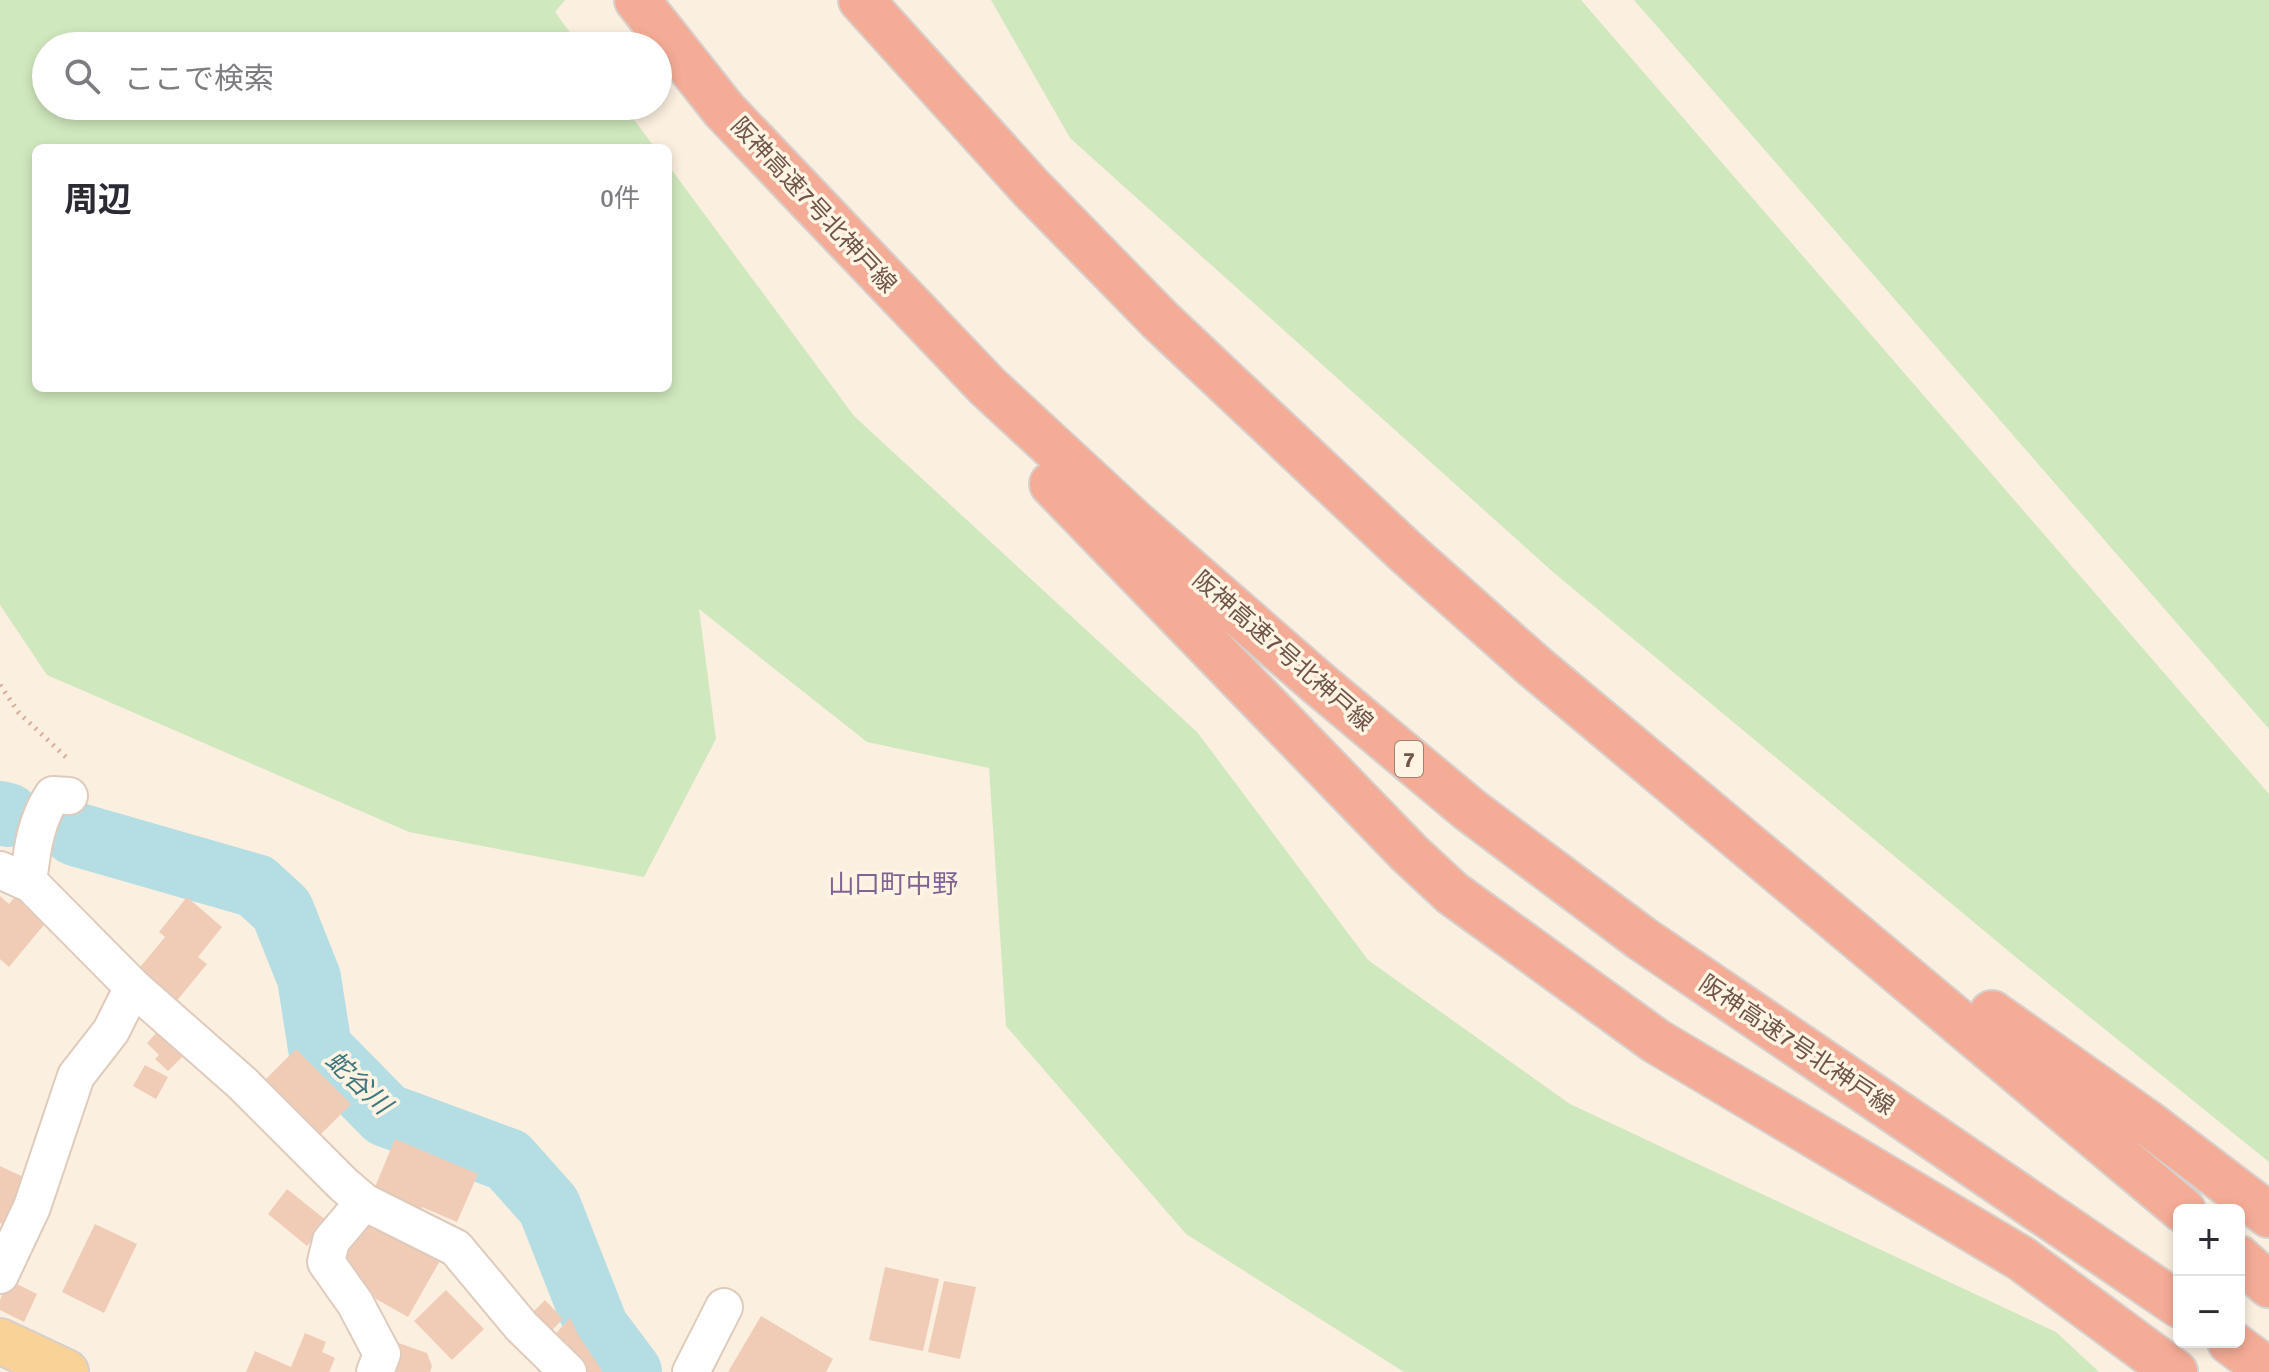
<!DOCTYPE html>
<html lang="ja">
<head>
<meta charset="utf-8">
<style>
  body { margin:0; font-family:Signika,"Noto Sans JP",sans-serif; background:#f2f2f3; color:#2b2b33 }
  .controls { position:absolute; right:24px; bottom:24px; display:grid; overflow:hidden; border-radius:12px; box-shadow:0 4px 12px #0003 }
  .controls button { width:72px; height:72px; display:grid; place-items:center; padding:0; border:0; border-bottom:2px solid #e1e1e2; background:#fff; color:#2b2b33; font:40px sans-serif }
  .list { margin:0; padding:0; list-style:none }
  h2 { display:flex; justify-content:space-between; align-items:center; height:104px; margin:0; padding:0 32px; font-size:34px }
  h2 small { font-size:26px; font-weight:400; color:#7c7c81 }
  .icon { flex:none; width:44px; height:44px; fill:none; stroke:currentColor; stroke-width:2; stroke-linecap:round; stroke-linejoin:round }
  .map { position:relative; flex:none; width:2269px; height:1372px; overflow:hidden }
  .search { position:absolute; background:#fff; box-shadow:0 4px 12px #0003; left:32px; top:32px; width:640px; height:88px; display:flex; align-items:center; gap:20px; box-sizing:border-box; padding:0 28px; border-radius:44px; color:#7c7c81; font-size:30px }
  .panel { position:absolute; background:#fff; box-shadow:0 4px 12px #0003; left:32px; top:144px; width:640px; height:248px; border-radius:12px }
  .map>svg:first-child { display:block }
  .green { fill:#d0e8be }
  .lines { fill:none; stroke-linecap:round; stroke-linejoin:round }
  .river { stroke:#b4dee4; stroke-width:64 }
  .building { fill:#f0ccb7 }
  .street-casing { stroke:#dfcbbb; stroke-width:40 }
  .primary-casing { stroke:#d7cfcc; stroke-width:48 }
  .highway-casing { stroke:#d7cfcc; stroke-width:48 }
  .path { stroke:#d4af9b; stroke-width:5; stroke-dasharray:2 6; stroke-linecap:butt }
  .street { stroke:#fff; stroke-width:36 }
  .primary { stroke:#f9d298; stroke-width:44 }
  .highway { stroke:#f5ac96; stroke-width:44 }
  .labels { text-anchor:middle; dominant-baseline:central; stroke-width:7; stroke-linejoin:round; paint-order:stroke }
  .shield { fill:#fff3e4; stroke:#9b8477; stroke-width:2 }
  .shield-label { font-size:22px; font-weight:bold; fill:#705548 }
  .street-label { font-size:24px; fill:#705548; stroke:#fff3e4 }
  .neighbourhood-label { font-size:26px; fill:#826394; stroke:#fff3e4 }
  .water-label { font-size:26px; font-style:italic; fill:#3f757d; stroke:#fff3e4 }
</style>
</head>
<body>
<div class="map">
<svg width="2269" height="1372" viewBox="0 0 2269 1372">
  <rect width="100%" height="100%" fill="#fbefdf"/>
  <path class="green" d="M0,0H565L555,12L580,46H46V106H624L655,148H36V388H668V165L854,416L1197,732L1368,960L1570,1104L2056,1332L2099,1372H1404L1186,1234L1006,1026L989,768L867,742L699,609L716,739L644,877L409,832L47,675L0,605Z
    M991,0H1581L2269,794V1162L2018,959L1553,572L1070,138Z
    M1634,0H2269V729Z"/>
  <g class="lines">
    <path class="river" d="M0,813L8,815
      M75,834L256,886L282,910L309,978L320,1048L386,1115L508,1160L549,1206L597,1328L630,1372"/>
  </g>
  <path class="building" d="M17,894L48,920L9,967L0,959V896L9,904Z
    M187,897L222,927L198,957L207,964L175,1003L136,972L165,937L159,932Z
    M158,1031L184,1055L168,1071L155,1059L159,1055L147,1043Z
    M296,1049L351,1104L316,1139L261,1084Z
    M145,1065L168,1077L156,1099L133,1086Z
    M395,1139L478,1174L457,1222L422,1207L419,1213L372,1194Z
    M0,1166L32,1181L10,1228L0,1223Z
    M287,1189L327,1221L307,1246L268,1214Z
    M372,1218L441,1259L408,1317L351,1285L331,1267L350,1232L360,1238Z
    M95,1224L137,1244L104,1313L62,1292Z
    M885,1267L939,1279L923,1351L869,1340Z
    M9,1280L37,1294L24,1322L0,1310V1300Z
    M944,1281L976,1287L960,1359L928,1352Z
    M446,1290L484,1329L452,1360L414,1321Z
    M545,1300L563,1319L544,1338L526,1319Z
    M761,1316L833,1359L826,1372H728Z
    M570,1318L579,1336L603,1372H578L547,1343Z
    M305,1333L326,1342L322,1352L335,1358L329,1372H246L255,1351L291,1367Z
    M396,1342L427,1353L432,1366L430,1372H384Z"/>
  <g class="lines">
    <defs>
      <path id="street" d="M0,870L31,884L133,987L242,1083L343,1184L364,1202L456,1248L521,1326L568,1372
        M28,882C32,852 35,821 53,795L69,796
        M364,1202L331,1241L326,1262L355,1303L382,1354L375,1372
        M0,1275L32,1207L76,1076L111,1031L133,987
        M691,1372L724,1307"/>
      <path id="primary" d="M0,1341L66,1372"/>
      <path id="highway" d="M637,0L724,110L987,386L1136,524L1318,683L1470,810L1641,938L2179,1305
        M861,0L1031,188L1160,320L1406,552L1534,666L2183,1210
        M1052,484L1409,853L1452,893L1656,1041L2022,1259L2175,1372
        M1992,1013L2145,1121L2269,1215
        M2239,1258L2269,1285
        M2230,1342L2269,1371"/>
    </defs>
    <use href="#street" class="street-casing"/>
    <use href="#primary" class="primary-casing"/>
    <use href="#highway" class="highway-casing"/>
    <path class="path" d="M0,685L19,713L69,760"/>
    <use href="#street" class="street"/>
    <use href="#primary" class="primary"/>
    <use href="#highway" class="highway"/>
  </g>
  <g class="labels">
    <rect class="shield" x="1395" y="741" width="28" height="36" rx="6"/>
    <g class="shield-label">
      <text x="1409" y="759">7</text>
    </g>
    <g class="street-label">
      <text transform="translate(814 205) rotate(47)">阪神高速7号北神戸線</text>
      <text transform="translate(1283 651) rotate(41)">阪神高速7号北神戸線</text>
      <text transform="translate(1797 1045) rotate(34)">阪神高速7号北神戸線</text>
    </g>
    <g class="neighbourhood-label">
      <text x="893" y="885">山口町中野</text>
    </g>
    <g class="water-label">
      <text transform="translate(358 1083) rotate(43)">蛇谷川</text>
    </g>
  </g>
</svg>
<div class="controls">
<button>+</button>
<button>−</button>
</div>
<div class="search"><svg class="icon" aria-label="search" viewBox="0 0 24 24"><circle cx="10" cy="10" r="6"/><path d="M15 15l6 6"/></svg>ここで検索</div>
<section class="panel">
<h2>周辺<small>0件</small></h2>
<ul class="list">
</ul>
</section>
</div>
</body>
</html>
